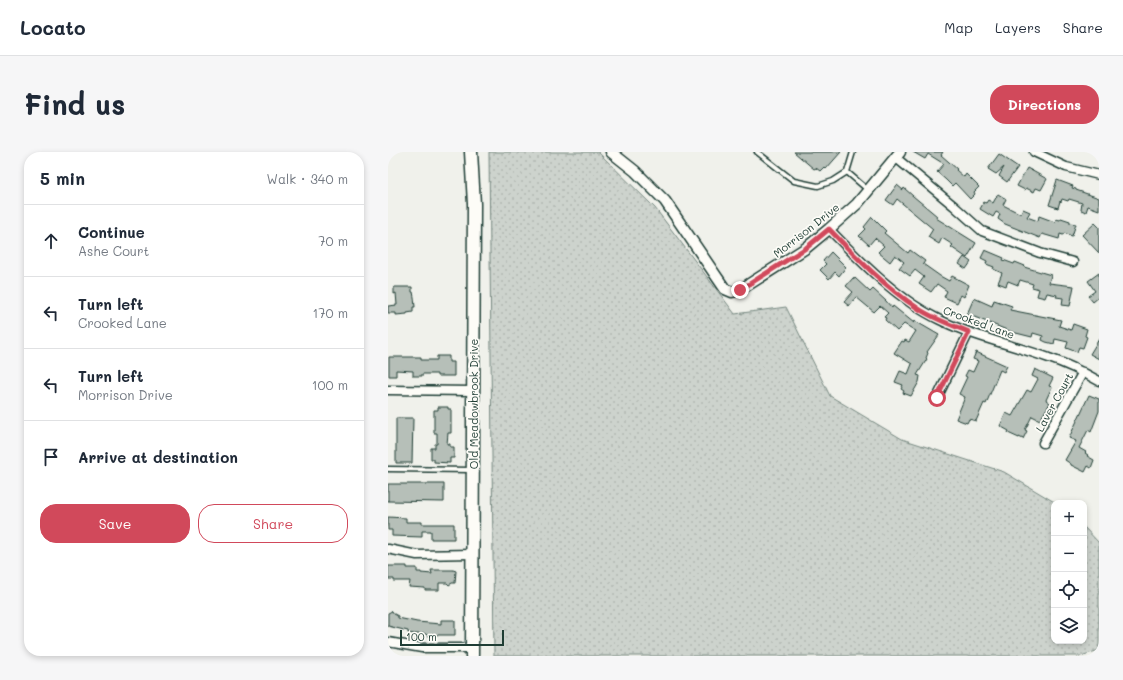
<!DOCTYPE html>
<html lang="en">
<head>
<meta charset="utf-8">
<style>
  body { margin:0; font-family:Mali,sans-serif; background:#f6f6f7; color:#1f2937 }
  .controls { position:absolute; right:12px; bottom:12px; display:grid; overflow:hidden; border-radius:8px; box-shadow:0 2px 6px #0003 }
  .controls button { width:36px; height:36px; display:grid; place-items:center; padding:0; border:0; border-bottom:1px solid #e0e1e3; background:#fff; color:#1f2937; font:20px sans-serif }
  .scale { position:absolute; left:12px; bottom:10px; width:104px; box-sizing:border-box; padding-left:4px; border:2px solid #1f3d34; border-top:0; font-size:11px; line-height:14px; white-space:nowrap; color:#1f3d34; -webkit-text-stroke:3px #fdfcf7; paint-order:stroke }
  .stop { position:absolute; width:12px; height:12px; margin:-9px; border:3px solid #d1495b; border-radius:50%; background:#fff }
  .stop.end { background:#d1495b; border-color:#fff; box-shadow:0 1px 4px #0008 }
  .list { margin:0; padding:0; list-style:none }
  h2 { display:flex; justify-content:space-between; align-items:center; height:52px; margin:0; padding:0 16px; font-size:17px }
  h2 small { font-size:13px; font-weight:400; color:#747a83 }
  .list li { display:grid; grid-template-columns:26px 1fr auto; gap:12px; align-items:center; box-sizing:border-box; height:72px; padding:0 16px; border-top:1px solid #e0e1e3 }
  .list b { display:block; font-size:15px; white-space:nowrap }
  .list p { margin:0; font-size:13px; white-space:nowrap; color:#747a83 }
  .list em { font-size:13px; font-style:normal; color:#747a83 }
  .actions { display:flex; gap:8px; padding:12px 16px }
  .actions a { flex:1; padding:9px 0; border:1px solid #d1495b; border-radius:16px; text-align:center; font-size:14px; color:#d1495b }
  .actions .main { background:#d1495b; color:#fff }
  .icon { flex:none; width:22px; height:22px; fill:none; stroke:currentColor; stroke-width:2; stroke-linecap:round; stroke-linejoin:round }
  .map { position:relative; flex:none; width:711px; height:504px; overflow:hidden; border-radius:16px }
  header { display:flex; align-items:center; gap:24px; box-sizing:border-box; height:56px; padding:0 20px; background:#fff; border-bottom:1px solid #e0e1e3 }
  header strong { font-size:19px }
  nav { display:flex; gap:22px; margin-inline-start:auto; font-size:14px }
  .intro { display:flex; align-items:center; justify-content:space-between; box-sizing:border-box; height:96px; padding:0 24px }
  h1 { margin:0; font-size:28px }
  .button { padding:10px 18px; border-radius:16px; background:#d1495b; color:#fff; font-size:14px; font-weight:700 }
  main { display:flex; gap:24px; padding:0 24px }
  aside { flex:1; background:#fff; border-radius:16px; box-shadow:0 2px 6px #0003 }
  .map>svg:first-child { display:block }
  .grass { fill:url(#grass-dots); stroke:#768880 }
  .building { fill:#b6bfb8; stroke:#1f3d34 }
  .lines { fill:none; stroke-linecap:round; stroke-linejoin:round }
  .service-casing { stroke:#1f3d34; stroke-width:7 }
  .minor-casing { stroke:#1f3d34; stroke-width:11 }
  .tertiary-casing { stroke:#1f3d34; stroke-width:13 }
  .secondary-casing { stroke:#1f3d34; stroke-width:15 }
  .service { stroke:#fdfcf7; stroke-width:4 }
  .minor { stroke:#fdfcf7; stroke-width:8 }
  .tertiary { stroke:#fdfcf7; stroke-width:10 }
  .secondary { stroke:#fdfcf7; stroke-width:12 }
  .route { stroke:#d1495b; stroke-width:5 }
  .labels { text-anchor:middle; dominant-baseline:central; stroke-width:3.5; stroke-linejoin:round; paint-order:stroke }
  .street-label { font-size:11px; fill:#1f3d34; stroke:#fdfcf7 }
</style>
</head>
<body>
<header>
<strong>Locato</strong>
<nav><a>Map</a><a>Layers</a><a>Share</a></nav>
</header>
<div class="intro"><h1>Find us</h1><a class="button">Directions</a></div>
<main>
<aside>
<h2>5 min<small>Walk · 340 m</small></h2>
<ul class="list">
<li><svg class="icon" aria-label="ahead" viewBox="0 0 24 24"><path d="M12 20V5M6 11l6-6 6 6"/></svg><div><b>Continue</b><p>Ashe Court</p></div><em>70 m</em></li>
<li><svg class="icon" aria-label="left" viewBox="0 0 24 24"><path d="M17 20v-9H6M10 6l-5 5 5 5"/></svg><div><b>Turn left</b><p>Crooked Lane</p></div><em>170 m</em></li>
<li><svg class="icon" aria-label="left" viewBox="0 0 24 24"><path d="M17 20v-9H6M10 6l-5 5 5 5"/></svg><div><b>Turn left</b><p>Morrison Drive</p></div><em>100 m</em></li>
<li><svg class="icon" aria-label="arrive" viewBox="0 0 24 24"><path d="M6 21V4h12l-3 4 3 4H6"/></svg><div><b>Arrive at destination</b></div></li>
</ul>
<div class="actions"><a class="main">Save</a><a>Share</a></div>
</aside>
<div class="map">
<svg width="711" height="504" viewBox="0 0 711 504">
  <defs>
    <pattern id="grass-dots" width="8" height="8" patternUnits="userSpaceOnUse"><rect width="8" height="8" fill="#cdd3cd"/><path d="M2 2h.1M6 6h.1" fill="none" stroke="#b0b6b1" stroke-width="1.8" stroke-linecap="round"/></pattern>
  </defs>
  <rect width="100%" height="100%" fill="#f0f1eb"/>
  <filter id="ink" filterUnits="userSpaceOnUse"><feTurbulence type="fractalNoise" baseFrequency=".025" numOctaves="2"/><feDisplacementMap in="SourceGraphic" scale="8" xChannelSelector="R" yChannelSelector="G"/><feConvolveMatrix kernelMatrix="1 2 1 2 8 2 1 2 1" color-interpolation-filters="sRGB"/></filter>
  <g filter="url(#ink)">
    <path class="grass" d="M101,0H210L267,56L347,162L398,155L442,244L514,287L616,320L668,351H666V489H696V375L711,391V498L693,504H106Z"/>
    <path class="building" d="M406,0H453L438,17L436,15L432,19L428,16L426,17Z
      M525,0H555L553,3L569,17L568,18L576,25L578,22L591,35L586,40L587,42L582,47L567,31L564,34L558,28L549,20L556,12L540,2L537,7Z
      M611,2L630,15L619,30L611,24L616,15L608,22L600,17Z
      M639,16L659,27L653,38L648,36L646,40L638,36L637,38L629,34Z
      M669,28L685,34L684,36L688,37V38L711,46V58L700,54L698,60L693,58L694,51L681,47L680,49L674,47L673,50L672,49L670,56L661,53Z
      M509,33L515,38L516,36L525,44L549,64L548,66L588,91L579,106L563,95L565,93L554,86L551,92L540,85L545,77L509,47L505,53L498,48Z
      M610,42L618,47L615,53L633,62L635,57L642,60L639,65L650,69L651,64L667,70L668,67L672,68L673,66L682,69V71L688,72L684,84L676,81L675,83L672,82L671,87L654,82L652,86L617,72L610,67L612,62L608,60L605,65L592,57L596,50L598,51L600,48L605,51Z
      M484,65L498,79L496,81L520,101L522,98L537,109L535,112L552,124L561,129L564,124L581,133L576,145L573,143L569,151L556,145L559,139L549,132L543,140L531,132L536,125L527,118L522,124L511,116L516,110L507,103L502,110L490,100L496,94L487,86L481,93L471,84L478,77L476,75Z
      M707,71L711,75V101L694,83Z
      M597,98L616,106L615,108L626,112L627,110L637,114L636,115L663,123L661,131L686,134L682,154L674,153L675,146L668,145L669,143L659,141L657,146L649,144L651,137L644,135L645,132L632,128L630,133L620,129L618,134L610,131L614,121L605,117L606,115L598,112L599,109L593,106Z
      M443,100L458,115L451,124L447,120L441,127L432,118L438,112L435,109Z
      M576,105L583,110L578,117L571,112Z
      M711,121V145L705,150L700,144L707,139L700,129Z
      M465,126L467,127V126L482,140L485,137L498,149L504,156L505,154L526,171L527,169L551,183L539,200L540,201L538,206L539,207L529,223L532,224L531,230L523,244L515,241L516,239L513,237L515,233L507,230L512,219L520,222L524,212L506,201L514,189L516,190L517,188L521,190L528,179L516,172L509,179L497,168L498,166L496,165L500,161L492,154L486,160L468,145L461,154L456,150L465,140L458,134Z
      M6,135H24V140H25L26,145L27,155H25V160L19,161V162L8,163V161H0V154L9,153L8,141L6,142Z
      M586,146L604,154L606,148L624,154L622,158L673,168L671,174L683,178L685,172L699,177L697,184L699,185L695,196L691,195L689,200L678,196L680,190L667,187L666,192L658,190L654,188L655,184L645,181L644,185L624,180L579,162Z
      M711,187V207L702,202Z
      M588,200L619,214L616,220L612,218L598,252L596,251L588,269L581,267L579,271L568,267L577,245L571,242L579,225L577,224L580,218L585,220L590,209L585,207Z
      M49,204H61V210H66V224H49V222H34V224H25V219L8,218V224H1V205H33V208H49Z
      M647,217L665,226L661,234L664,235L658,248L662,251L652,268L644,264L637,278L639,279L635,287L631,285V286L620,281L621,279L612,274L618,261L624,264L639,238L643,240L650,227L644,224Z
      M701,243L711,247V259L703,280L700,278L691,296L698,300L697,301L700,303L699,304L706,308L703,316L700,314L697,320L683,313V312L677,308L688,289L681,286Z
      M50,255H60V257H63V281H60L59,292H62V295H66V306H62V311L46,310V307H43V296H47V292H49V281H46V258H50Z
      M8,266H25L24,311H8Z
      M0,332H56V350L0,349Z
      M0,365L18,366V370H34V372H66V387H43V379H34V385L4,384V378H0Z
      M0,414H19V416H29V420H33V421L44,422L43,418H65L68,419L67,431H64L61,433L59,431H51V438H37V436L21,435L22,429H6V427H0Z
      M4,459L6,462L10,464V466L29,470L53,472V468H67V483H48V484H40L38,482H27L20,481V479L0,474V461Z"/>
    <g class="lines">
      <defs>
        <path id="service" d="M369,0L406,29L430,34L445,29L459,20
          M465,0L459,20L480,38
          M0,317L84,318"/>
        <path id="minor" d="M646,0L678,15L711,23
          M507,5L566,54L594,79L652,101L685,110
          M441,77C473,110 510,148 552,168C586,185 625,193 661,206C679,212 695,220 711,229
          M0,238L84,239
          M549,246L581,180
          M655,291L695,220
          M0,397L29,403L84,402
          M0,490L34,496H84"/>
        <path id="tertiary" d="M223,0L247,19L277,49L337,137L344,140L352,138L418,96L441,77L469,52L512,0"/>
        <path id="secondary" d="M83,0L86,52L84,504"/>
      </defs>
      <use href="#service" class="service-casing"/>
      <use href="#minor" class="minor-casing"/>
      <use href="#tertiary" class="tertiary-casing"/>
      <use href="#secondary" class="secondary-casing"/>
      <use href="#service" class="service"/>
      <use href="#minor" class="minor"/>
      <use href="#tertiary" class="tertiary"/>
      <use href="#secondary" class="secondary"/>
    </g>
  </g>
  <g class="lines" filter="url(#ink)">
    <path class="route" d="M352,138L418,96L441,77C469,106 497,135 531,157C546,167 564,173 581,180L549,246"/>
  </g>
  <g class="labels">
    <g class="street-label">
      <text transform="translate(418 78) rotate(-38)">Morrison Drive</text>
      <text transform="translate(591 170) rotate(20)">Crooked Lane</text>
      <text transform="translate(666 250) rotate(-61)">Laver Court</text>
      <text transform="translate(85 252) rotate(-90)">Old Meadowbrook Drive</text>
    </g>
  </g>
</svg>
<div class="controls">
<button>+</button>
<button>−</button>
<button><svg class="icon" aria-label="locate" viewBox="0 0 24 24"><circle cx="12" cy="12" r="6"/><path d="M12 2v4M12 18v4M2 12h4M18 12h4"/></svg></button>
<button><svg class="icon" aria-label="layers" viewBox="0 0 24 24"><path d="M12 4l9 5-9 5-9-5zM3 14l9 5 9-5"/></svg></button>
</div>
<div class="scale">100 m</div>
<div class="stop" style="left:549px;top:246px"></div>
<div class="stop end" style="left:352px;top:138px"></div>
</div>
</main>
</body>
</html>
